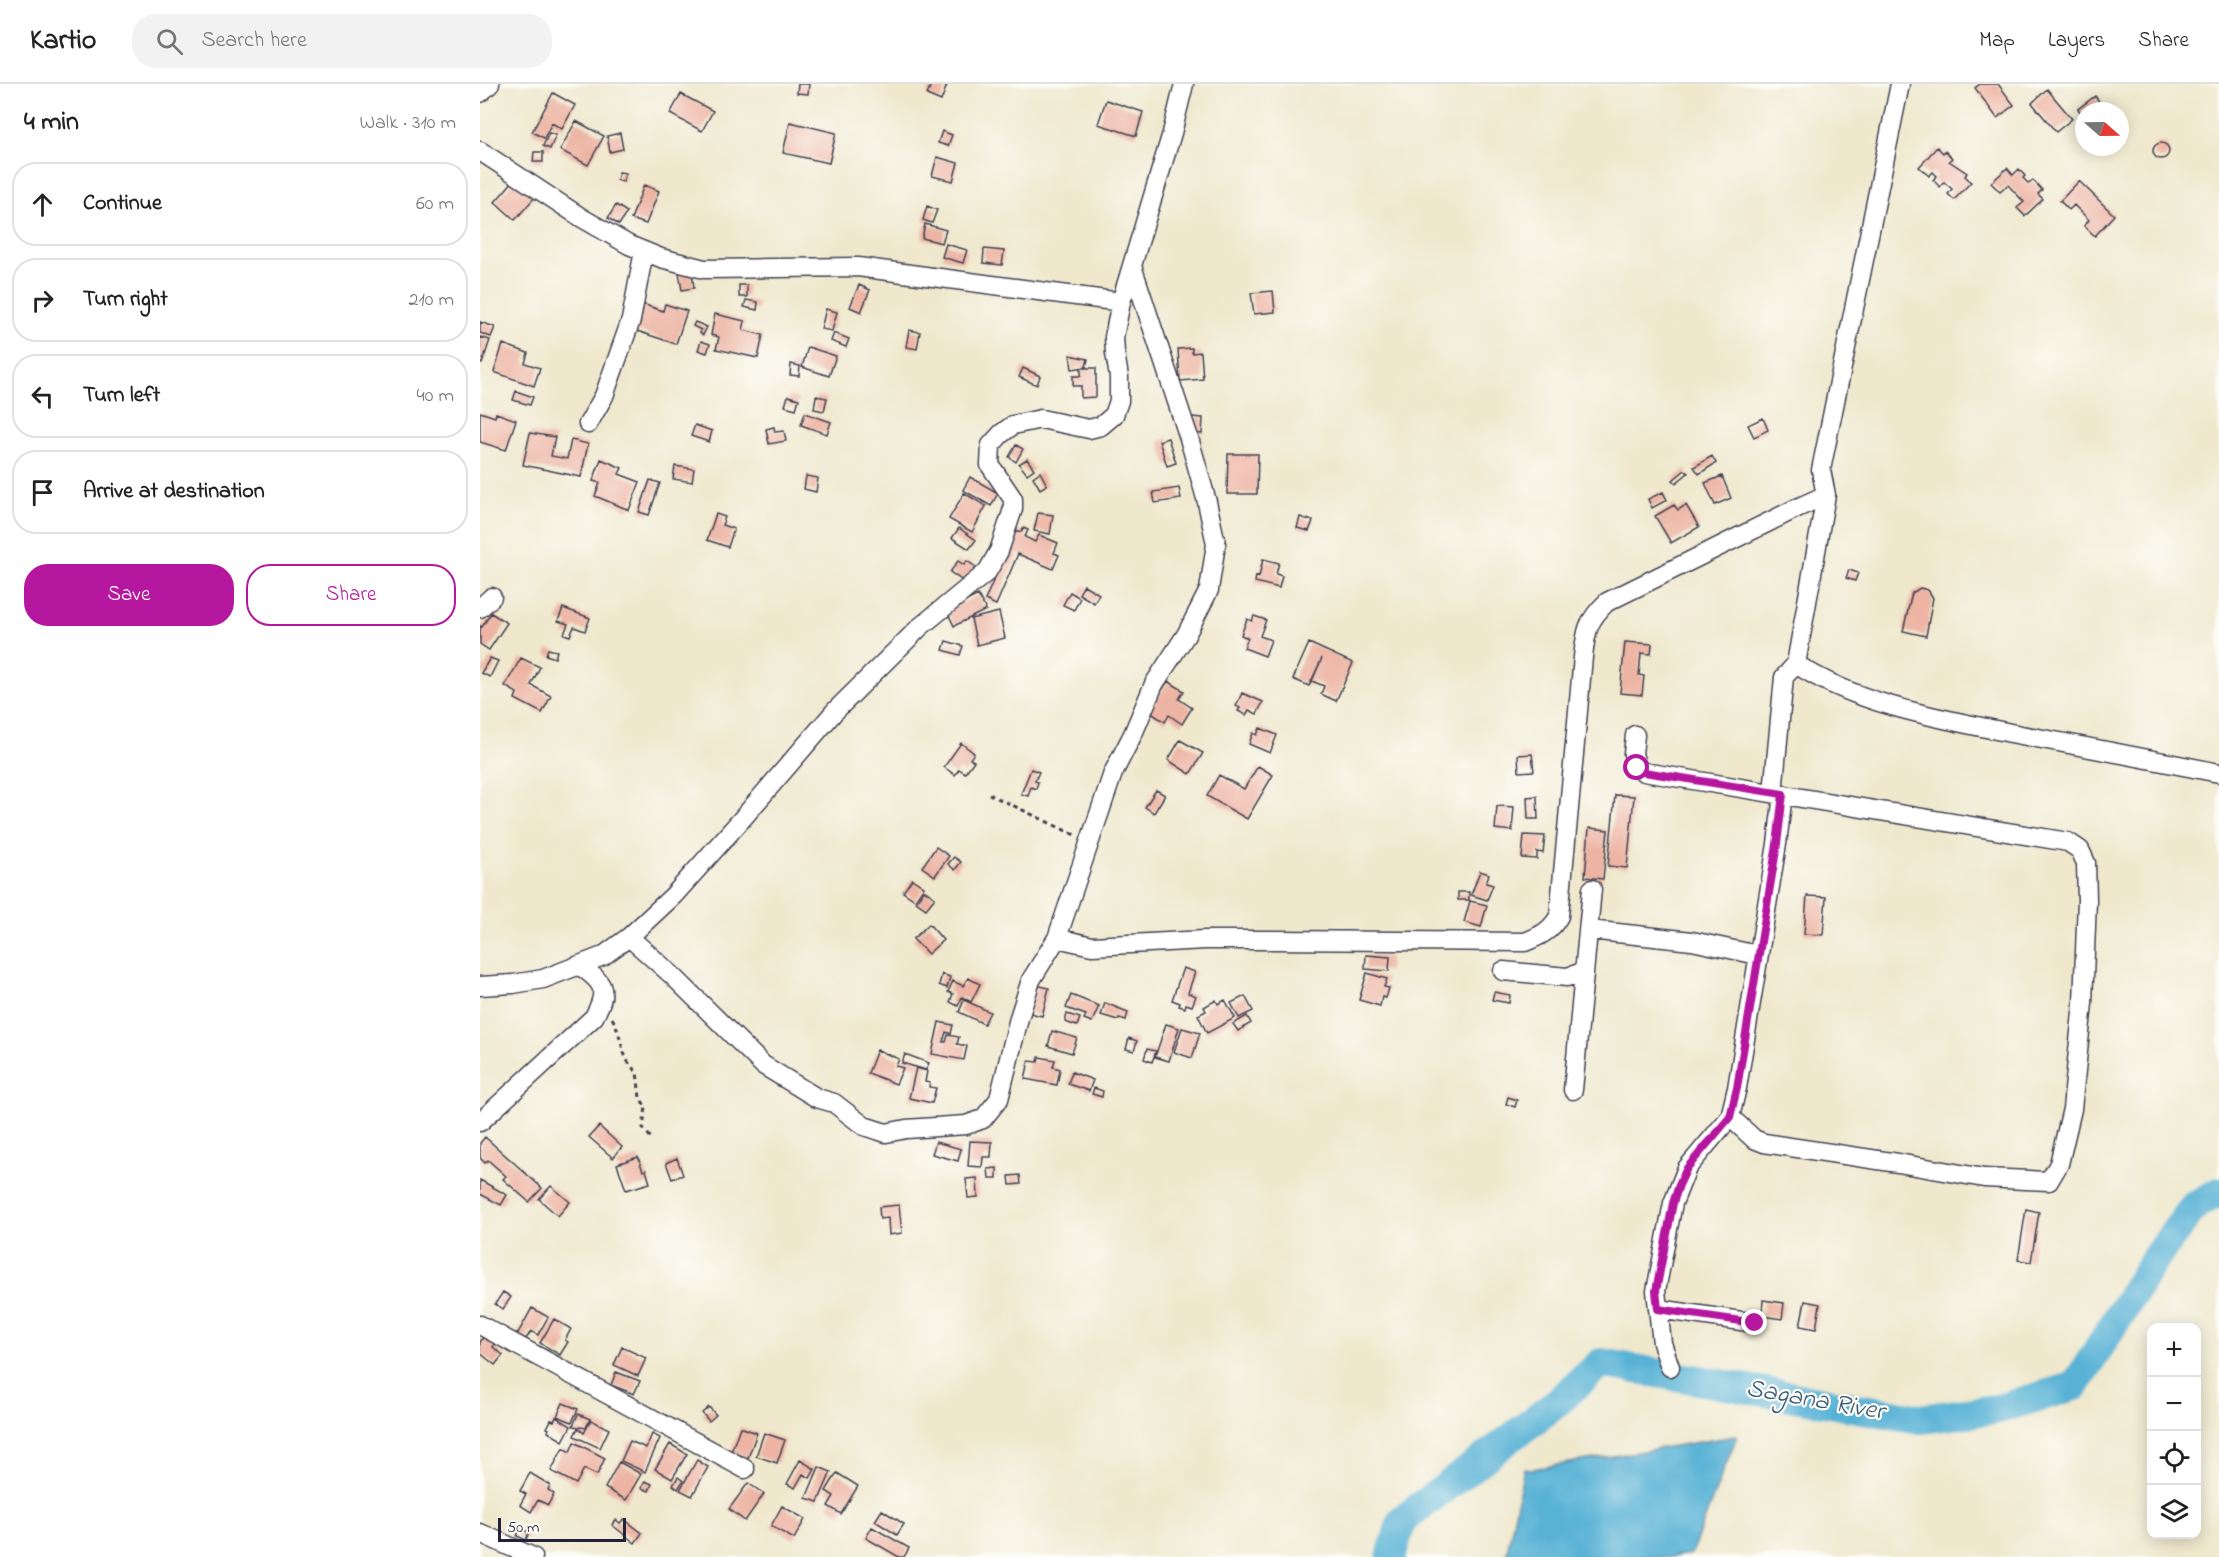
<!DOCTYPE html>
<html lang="en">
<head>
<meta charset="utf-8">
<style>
  body { margin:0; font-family:"Indie Flower",sans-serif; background:#f2f2f2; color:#222 }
  .controls { position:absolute; right:18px; bottom:18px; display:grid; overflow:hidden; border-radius:12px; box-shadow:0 3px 15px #0003 }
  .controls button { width:54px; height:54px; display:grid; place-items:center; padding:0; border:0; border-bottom:2px solid #e0e0e0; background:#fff; color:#222; font:30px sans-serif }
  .compass { position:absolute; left:1595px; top:18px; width:54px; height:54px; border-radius:50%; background:#fff; box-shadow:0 3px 15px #0003; rotate:110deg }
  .scale { position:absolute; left:18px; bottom:15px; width:128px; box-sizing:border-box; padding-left:6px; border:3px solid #22223b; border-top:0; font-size:16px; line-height:21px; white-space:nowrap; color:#22223b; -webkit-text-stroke:4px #fdfcf7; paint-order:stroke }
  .stop { position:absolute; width:18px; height:18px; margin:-14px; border:4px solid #b5179e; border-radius:50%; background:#fff }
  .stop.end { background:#b5179e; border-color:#fff; box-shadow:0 2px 6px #0008 }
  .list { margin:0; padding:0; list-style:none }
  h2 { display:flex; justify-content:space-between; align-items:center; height:78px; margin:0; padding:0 24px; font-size:26px }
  h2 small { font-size:20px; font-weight:400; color:#767676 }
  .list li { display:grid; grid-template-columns:39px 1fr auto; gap:18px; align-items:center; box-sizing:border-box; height:84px; margin:0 12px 12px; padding:0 12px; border:2px solid #e0e0e0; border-radius:24px }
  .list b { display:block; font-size:22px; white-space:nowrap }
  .list em { font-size:20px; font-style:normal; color:#767676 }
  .actions { display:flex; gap:12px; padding:18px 24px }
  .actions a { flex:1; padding:14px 0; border:2px solid #b5179e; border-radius:24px; text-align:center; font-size:21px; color:#b5179e }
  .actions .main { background:#b5179e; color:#fff }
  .icon { flex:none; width:33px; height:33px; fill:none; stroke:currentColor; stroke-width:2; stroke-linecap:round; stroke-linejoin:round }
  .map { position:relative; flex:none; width:1739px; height:1473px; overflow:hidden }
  header { display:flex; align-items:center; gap:36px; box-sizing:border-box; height:84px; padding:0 30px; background:#fff; border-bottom:2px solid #e0e0e0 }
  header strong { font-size:28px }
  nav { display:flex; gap:33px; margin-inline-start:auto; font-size:21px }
  .search { width:420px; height:54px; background:#f2f2f2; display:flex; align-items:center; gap:15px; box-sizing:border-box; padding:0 21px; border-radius:24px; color:#767676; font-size:22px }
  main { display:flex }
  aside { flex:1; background:#fff }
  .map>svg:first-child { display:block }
  .water { fill:#59b2d6; stroke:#3e6a88; stroke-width:1.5 }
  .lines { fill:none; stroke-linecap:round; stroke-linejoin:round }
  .river { stroke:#59b2d6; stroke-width:30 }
  .building { fill:#edb4a3 }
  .minor-casing { stroke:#414051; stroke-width:21 }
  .path { stroke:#414051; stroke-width:3; stroke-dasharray:4.5 4.5; stroke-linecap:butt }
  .minor { stroke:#fff; stroke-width:18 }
  .route { stroke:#b5179e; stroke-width:8 }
  .labels { text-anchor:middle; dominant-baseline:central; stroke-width:4.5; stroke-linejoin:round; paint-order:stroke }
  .water-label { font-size:26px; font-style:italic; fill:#385c79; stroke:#fdfcf7 }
</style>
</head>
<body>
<header>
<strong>Kartio</strong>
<div class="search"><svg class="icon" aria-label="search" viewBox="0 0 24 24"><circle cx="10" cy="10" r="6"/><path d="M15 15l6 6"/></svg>Search here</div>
<nav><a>Map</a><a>Layers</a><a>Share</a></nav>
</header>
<main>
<aside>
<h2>4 min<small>Walk · 310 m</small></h2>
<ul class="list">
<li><svg class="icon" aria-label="ahead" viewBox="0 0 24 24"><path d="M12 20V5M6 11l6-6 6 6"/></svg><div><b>Continue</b></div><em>60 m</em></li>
<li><svg class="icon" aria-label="right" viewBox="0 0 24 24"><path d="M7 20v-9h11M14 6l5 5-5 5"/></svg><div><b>Turn right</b></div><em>210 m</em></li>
<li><svg class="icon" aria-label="left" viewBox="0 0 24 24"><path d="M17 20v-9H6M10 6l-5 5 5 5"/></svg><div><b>Turn left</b></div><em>40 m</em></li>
<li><svg class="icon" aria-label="arrive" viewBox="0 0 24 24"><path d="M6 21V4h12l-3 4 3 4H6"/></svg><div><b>Arrive at destination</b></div></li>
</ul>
<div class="actions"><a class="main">Save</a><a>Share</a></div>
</aside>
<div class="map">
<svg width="1739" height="1473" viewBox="0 0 1739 1473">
  <rect width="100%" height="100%" fill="#fdfcf7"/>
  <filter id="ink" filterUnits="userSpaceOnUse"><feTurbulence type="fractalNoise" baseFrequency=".0167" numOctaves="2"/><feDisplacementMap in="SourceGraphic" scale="12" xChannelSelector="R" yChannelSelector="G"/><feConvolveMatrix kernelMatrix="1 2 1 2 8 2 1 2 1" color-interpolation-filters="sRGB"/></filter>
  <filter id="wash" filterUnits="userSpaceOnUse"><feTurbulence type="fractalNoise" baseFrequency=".008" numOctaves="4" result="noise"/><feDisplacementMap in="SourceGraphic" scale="24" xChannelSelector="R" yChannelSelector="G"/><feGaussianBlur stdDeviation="1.35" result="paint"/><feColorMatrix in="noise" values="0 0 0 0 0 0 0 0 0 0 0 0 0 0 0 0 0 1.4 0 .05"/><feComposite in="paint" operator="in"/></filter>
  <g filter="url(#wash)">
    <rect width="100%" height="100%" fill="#efe8cd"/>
    <path class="water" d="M1257,1352L1211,1470L1190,1473H1026L1044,1384L1052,1385Z"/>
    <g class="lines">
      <path class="river" d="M911,1473L922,1436L1073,1322L1121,1279L1440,1335L1518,1325L1595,1302L1673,1177L1715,1121L1739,1108"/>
    </g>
    <g id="blocks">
      <path class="building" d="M318,0H329L328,10L317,9Z
        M451,0L467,1L461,17L447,11Z
        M1500,0H1518L1534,21L1517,34L1495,4Z
        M1567,5L1592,35L1576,48L1552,19Z
        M73,9L95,21L82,45L72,39L64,54L52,48Z
        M201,10L233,27L222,47L190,30Z
        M1615,12L1626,27H1604V33L1598,25Z
        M626,16L663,28L656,52L618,40Z
        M96,37L124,52L108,81L80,66Z
        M310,38L356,49L349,79L303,69Z
        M462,47L472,51L468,62L458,59Z
        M69,49L76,51L70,65L63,62Z
        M140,49L143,65L130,68L127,52Z
        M1673 67a8 8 0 1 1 16 0a8 8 0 1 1-16 0Z
        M1457,63L1463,69L1465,67L1472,74L1469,77L1487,89L1485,92L1491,98L1474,116L1468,110L1472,105L1464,98L1460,103L1453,96L1457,92L1453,88L1449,92L1439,83Z
        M54,68H63V78H53Z
        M457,73L478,79L473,97L452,92Z
        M1527,84L1533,91L1539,85L1545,92L1543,94L1549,100L1553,96L1562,106L1558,110L1563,115L1545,132L1537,124L1544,118L1528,101L1520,108L1511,99Z
        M139,88L146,89L143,98L137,96Z
        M34,96L54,114L35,136L15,118Z
        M1599,97L1634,131L1615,152L1604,142L1609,136L1594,121L1589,126L1580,117Z
        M164,101L179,107L166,140L151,135Z
        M136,121L147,128L139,141L128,134Z
        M447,122L457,126L452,139L443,136Z
        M445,140L466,146L462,159L442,154Z
        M466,160L487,166L483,179L462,173Z
        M504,165L524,167L522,181L503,179Z
        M212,187L214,204L202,206L199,189Z
        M259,201H267V213H259Z
        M379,201L390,206L381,228L370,223Z
        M793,207L795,228L774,230L771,209Z
        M266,216L278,218L277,226L264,223Z
        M159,219L183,227L185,220L207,227L196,260L151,245Z
        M346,225L357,228L352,247L341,245Z
        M235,230L265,237L263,246L283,251L278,274L236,265L239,253L231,251Z
        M0,238L15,243L11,253L0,249Z
        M215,238L227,243L223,251L220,249L221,246L213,242Z
        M429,246L440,248L437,265L426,263Z
        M354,249L369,255L366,263L351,257Z
        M0,253L10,256L2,280L0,279Z
        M221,257L230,260L227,269L218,266Z
        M23,260L48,269L45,279L60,284L54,302L14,288Z
        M328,263L356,272L349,292L322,283Z
        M712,264V269L721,268L723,295L700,297L698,265Z
        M590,271L608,275L606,283L592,285Z
        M311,280L320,282L319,292L310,291Z
        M543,284L560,292L557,301L539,293Z
        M601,284H616V313L601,314V302H593V292H601Z
        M36,307L53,313L50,321L33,316Z
        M308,312L319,315L316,325L305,322Z
        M336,312L347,314L344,327L334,325Z
        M0,328L15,333L16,329L36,336L26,366L0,358Z
        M325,329L351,338L347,350L321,341Z
        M712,333L723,334L722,350L711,349Z
        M1283,334L1288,346L1274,353L1268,341Z
        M215,341L232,347L229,358L211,352Z
        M294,343L295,348L304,347L306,357L289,360L286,345Z
        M50,349L75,353L71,372L87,375L91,356L108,360L101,393L43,381Z
        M688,354L696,379L687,382L679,357Z
        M536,361L543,365L536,378L529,373Z
        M748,370H778L777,410H747Z
        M1232,372L1236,379L1219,390L1214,383Z
        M121,375L142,384L139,390L160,398L149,426L115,412L120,399L113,397Z
        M547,375L554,385L547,390L539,380Z
        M195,382L214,385L212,398L193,395Z
        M1205,386L1208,389L1196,399L1193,396Z
        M560,388L567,401L560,405L553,393Z
        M326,392L338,394L336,408L324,405Z
        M1242,392L1251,414L1235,421L1225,399Z
        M490,393L518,409L511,422L483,406Z
        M170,396L180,399L169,431L159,428Z
        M699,404L701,415L675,419L673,408Z
        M1183,408L1187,416L1172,424L1168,415Z
        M484,409L506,422L492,448L469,435Z
        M1194,421L1198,426L1206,421L1219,443L1191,459L1175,432Z
        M558,429L573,431L570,450L554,447Z
        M236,430L245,433L242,441L254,445L248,463L227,456Z
        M820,433L833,437L829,447L817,444Z
        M479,444L496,456L489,465L472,454Z
        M543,444L548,446L545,453L555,458L559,451L578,459L574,469L579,471L573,485L538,470L516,521L505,516L535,446L541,448Z
        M783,475L799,479L796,490L802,492L799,504L775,498L776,492L779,493Z
        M478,477L484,481L487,477L496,483L494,487L495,488L487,500L470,488Z
        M1369,486L1378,489L1375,497L1366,494Z
        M604,501L619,510L614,519L599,510Z
        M1440,504L1448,506L1453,514L1446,552L1423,547L1431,513L1432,509Z
        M590,508L600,514L594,526L583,521Z
        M498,511L506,526L474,542L467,527Z
        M83,524L110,534L105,547L94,543L90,552L84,550L88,540L78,537Z
        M519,528L525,554L497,561L491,535Z
        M11,529L27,539L9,566L0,560V542L2,543Z
        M774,532L786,536L780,552L791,556L785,572L764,564L768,554L761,551L767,535L772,537Z
        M466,557L483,562L480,571L463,566Z
        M1145,558L1172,560L1171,570L1161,569L1159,591L1164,592L1162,611L1140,609Z
        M829,559L873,579L856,617L841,610L844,602L832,597L842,574L829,602L813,595Z
        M68,565L77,567L75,574L66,571Z
        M10,574L18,577L10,593L1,589Z
        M41,574L60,583L51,601L71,612L62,629L35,615L37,609L25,602Z
        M688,597L704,607L699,615L712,624L702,640L689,631L685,638L668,627Z
        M762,609L783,618L777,630L769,626L766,631L758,627L760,624L756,622Z
        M780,644L797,651L790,669L769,660L773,649L777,651Z
        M700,656L723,669L710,690L688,676Z
        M481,659L494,669L490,675L494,677L485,689L479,685L475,691L464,683Z
        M1052,670L1054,687L1039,688L1038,671Z
        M778,682L793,691L767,735L727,712L739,691L764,705Z
        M551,685L559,688L555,697L558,698L556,705L551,703L548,712L541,710Z
        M676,706L685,711L674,729L665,723Z
        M1135,711L1154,712L1147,784L1128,782Z
        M1057,712L1058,735H1048L1047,713Z
        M1017,722L1034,723L1032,747L1015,745Z
        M1109,744L1128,746L1123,795L1105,793Z
        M1044,751L1065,752L1063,769L1057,768V775L1042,774Z
        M456,763L469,772L455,792L442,783Z
        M474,773L481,778L475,786L468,780Z
        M1000,787L1009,790L1006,799L1013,801L1007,816L991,811Z
        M432,795L444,803L435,816L423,808Z
        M444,806L455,814L446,825L436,818Z
        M978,808H989V816H978Z
        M1327,812L1346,813L1343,851L1324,850Z
        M990,817L1007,821L1001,843L984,838Z
        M449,840L463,856L448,870L433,855Z
        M886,871L910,873L909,887L885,885Z
        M703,884L715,888L708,909L716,912L712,922L706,920L705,924L699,922L700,919L692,916Z
        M887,889L907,895L904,903L909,904L906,914L902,913L900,922L879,916Z
        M462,890L470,893L467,904L459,901Z
        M488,894L500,900L491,918L482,913L478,922L470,918L473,910L468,908L473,897L483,902Z
        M556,901L569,904L562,932L550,929Z
        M1014,908L1030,911L1029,919L1012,916Z
        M591,911L619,922L612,938L604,935L606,931L586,924Z
        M765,912L773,927L759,934L751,919Z
        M484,916L510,928L504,940L479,928Z
        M736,916L738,920L745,916L755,934L727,949L718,931L726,927L724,923Z
        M625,919L648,928L646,936L639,934L638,936L621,931Z
        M587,930L600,934L597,942L585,938Z
        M767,932L771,939L758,947L753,940Z
        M459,938L473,941L471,950L466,948L463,958H466L468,951L479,953L477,960L487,962L484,976L452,970Z
        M686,940L699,944L689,977L675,973Z
        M702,944L720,949L712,974L694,968Z
        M572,947L597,954L592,969L568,962Z
        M649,954L657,957L654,967L646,965Z
        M667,965L676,967L672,978L664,975Z
        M397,966L419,975L416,982L423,984L416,1000L388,989Z
        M425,970L449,979L446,986L422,979Z
        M559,973L575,976L573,983L580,985L577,1001L545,995L549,977L558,978Z
        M436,984L447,987L445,998L450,999L449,1003L456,1004L452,1019L429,1014Z
        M592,988L613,996L609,1007L588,1000Z
        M614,1004L623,1007L622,1013L612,1010Z
        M1028,1013L1037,1016L1035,1023L1026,1020Z
        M119,1042L142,1063L133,1074L109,1053Z
        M5,1053L62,1104L49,1118L23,1095L26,1092L8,1076L5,1079L0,1074V1059Z
        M490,1057L512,1058L511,1073H503L502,1083L488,1082Z
        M456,1058L481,1065L478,1077L452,1070Z
        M158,1073L163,1087L166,1086L170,1099L146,1106L137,1080Z
        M197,1074L203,1091L192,1095L186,1079Z
        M517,1084V1094H509L508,1085Z
        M540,1091L541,1100L530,1101L529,1092Z
        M497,1094L498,1113L488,1114L486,1095Z
        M0,1096L27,1111L21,1121L0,1110Z
        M71,1102L90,1118L78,1132L59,1115Z
        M419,1121L422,1149L409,1151L408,1134L400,1135L399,1123Z
        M1546,1125L1559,1128L1551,1178L1538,1176Z
        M23,1208L31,1213L23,1225L15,1220Z
        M1283,1216L1304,1219L1302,1235L1282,1232Z
        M1325,1217L1340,1220L1336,1245L1320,1242Z
        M52,1224L68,1233L58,1251L51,1247L46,1255L37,1251Z
        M74,1235L91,1245L85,1256L88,1258L80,1271L60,1259Z
        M5,1251L15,1259L13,1263L23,1271L15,1281L0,1269V1258Z
        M142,1263L166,1274L158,1292L134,1281Z
        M136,1288L160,1297L154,1310L131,1301Z
        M83,1319L98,1325L92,1338L77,1332Z
        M229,1323L236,1331L229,1337L222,1329Z
        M98,1330L110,1335L106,1344L93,1342Z
        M76,1333L91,1342L83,1357L68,1348L69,1345L67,1344L71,1336L74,1337Z
        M111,1336L129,1345L120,1364L94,1352L98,1344L104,1349Z
        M260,1343L277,1349L268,1374L251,1368Z
        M284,1349L305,1356L297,1379L276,1372Z
        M172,1350L180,1354L165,1388L141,1377L150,1357L166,1364Z
        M94,1358L125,1374L117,1391L104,1385L96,1400L71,1387L83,1364L90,1368Z
        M190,1360L207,1370L192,1395L175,1385Z
        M217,1376L228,1383L212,1412L200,1406Z
        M320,1376L335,1385L330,1394L323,1390L315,1404L307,1400Z
        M139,1378L161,1390L146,1416L125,1404Z
        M339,1383L351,1388L338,1418L326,1414Z
        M50,1389L70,1401L68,1406L74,1410L68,1421L58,1416L51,1428L40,1421L46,1410L40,1407Z
        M357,1389L378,1402L361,1430L348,1422L354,1412L346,1407Z
        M198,1393L203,1397L198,1405L193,1401Z
        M165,1397L172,1400L169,1407L162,1404Z
        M268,1399L284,1410L265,1437L249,1425Z
        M302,1422L325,1435L314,1455L291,1442Z
        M402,1426L424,1440L417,1451L395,1437Z
        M144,1435L162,1449L155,1459L132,1441L136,1436L140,1439Z
        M392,1443L429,1464L424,1473H419L386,1454Z
        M40,1445L49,1448L46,1456L37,1452Z"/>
    </g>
  </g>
  <g filter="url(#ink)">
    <use href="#blocks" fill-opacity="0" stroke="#414051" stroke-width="1.5"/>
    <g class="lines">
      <defs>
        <path id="minor" d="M0,9L10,0
          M0,67L102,134L149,161L181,174L224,185L378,183L641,218
          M108,340L124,312L151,236L164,167
          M0,524L12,513
          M1316,580C1379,622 1468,636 1541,651C1607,663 1673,676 1739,689
          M1155,651L1153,670L1157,684L1164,688L1588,758L1600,766L1606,779L1607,816L1603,919L1592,1025L1579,1080L1569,1097L1504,1094L1418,1079L1284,1059L1274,1055L1250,1033
          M1293,709L1304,593L1316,580L1346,411L1341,386L1420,0
          M1109,846L1212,857L1278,871
          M149,853L193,892L283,981L337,1014L354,1019L384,1042L406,1049L426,1045L486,1041L503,1035L519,1015L539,934L551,896L577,854L633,689L653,650L674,600L706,551L729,506L736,460L727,418L709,354L652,182
          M577,854L612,862L725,856H795L1045,858C1060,852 1071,847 1079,832L1103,573C1106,547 1107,537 1127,518L1317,424L1346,411
          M1023,887L1087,893L1103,888
          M0,902L33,900L63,895L123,872L149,853L194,811L262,735L355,627L440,543L507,488L519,467L533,425V415L510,381L511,361L521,350L533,341L561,335L609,345L621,342L634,331L639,317V293L635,269L634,253L641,218L692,49L704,0
          M1093,1006L1112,805
          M0,1038L114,933C129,905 124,899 99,881
          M1178,1225L1275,1239
          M0,1241L265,1385
          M1190,1283L1182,1259L1176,1207L1193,1119L1207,1084L1250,1033L1257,1004L1297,760L1303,710
          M0,1449L53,1473"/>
      </defs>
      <use href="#minor" class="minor-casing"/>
      <path class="path" d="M509,710L595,751
        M132,934C143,952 140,975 157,988L160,1014L166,1023L163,1044L171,1054"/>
      <use href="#minor" class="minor"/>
    </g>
  </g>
  <g class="lines" filter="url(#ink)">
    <path class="route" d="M1157,684L1164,688L1303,710L1297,760L1257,1004L1250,1033L1207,1084L1199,1101L1193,1119L1176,1207L1178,1225L1275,1239"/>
  </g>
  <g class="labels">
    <g class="water-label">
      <text transform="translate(1335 1317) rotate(10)">Sagana River</text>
    </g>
  </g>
</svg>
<div class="controls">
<button>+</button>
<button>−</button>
<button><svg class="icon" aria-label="locate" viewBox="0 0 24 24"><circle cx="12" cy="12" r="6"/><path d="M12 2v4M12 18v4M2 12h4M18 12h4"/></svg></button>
<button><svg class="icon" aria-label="layers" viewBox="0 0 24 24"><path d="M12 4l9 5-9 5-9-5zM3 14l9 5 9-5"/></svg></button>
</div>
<svg class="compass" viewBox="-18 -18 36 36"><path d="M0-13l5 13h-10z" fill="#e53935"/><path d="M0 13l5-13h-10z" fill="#767676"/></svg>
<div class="scale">50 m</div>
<div class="stop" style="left:1157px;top:684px"></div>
<div class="stop end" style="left:1275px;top:1239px"></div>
</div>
</main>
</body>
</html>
